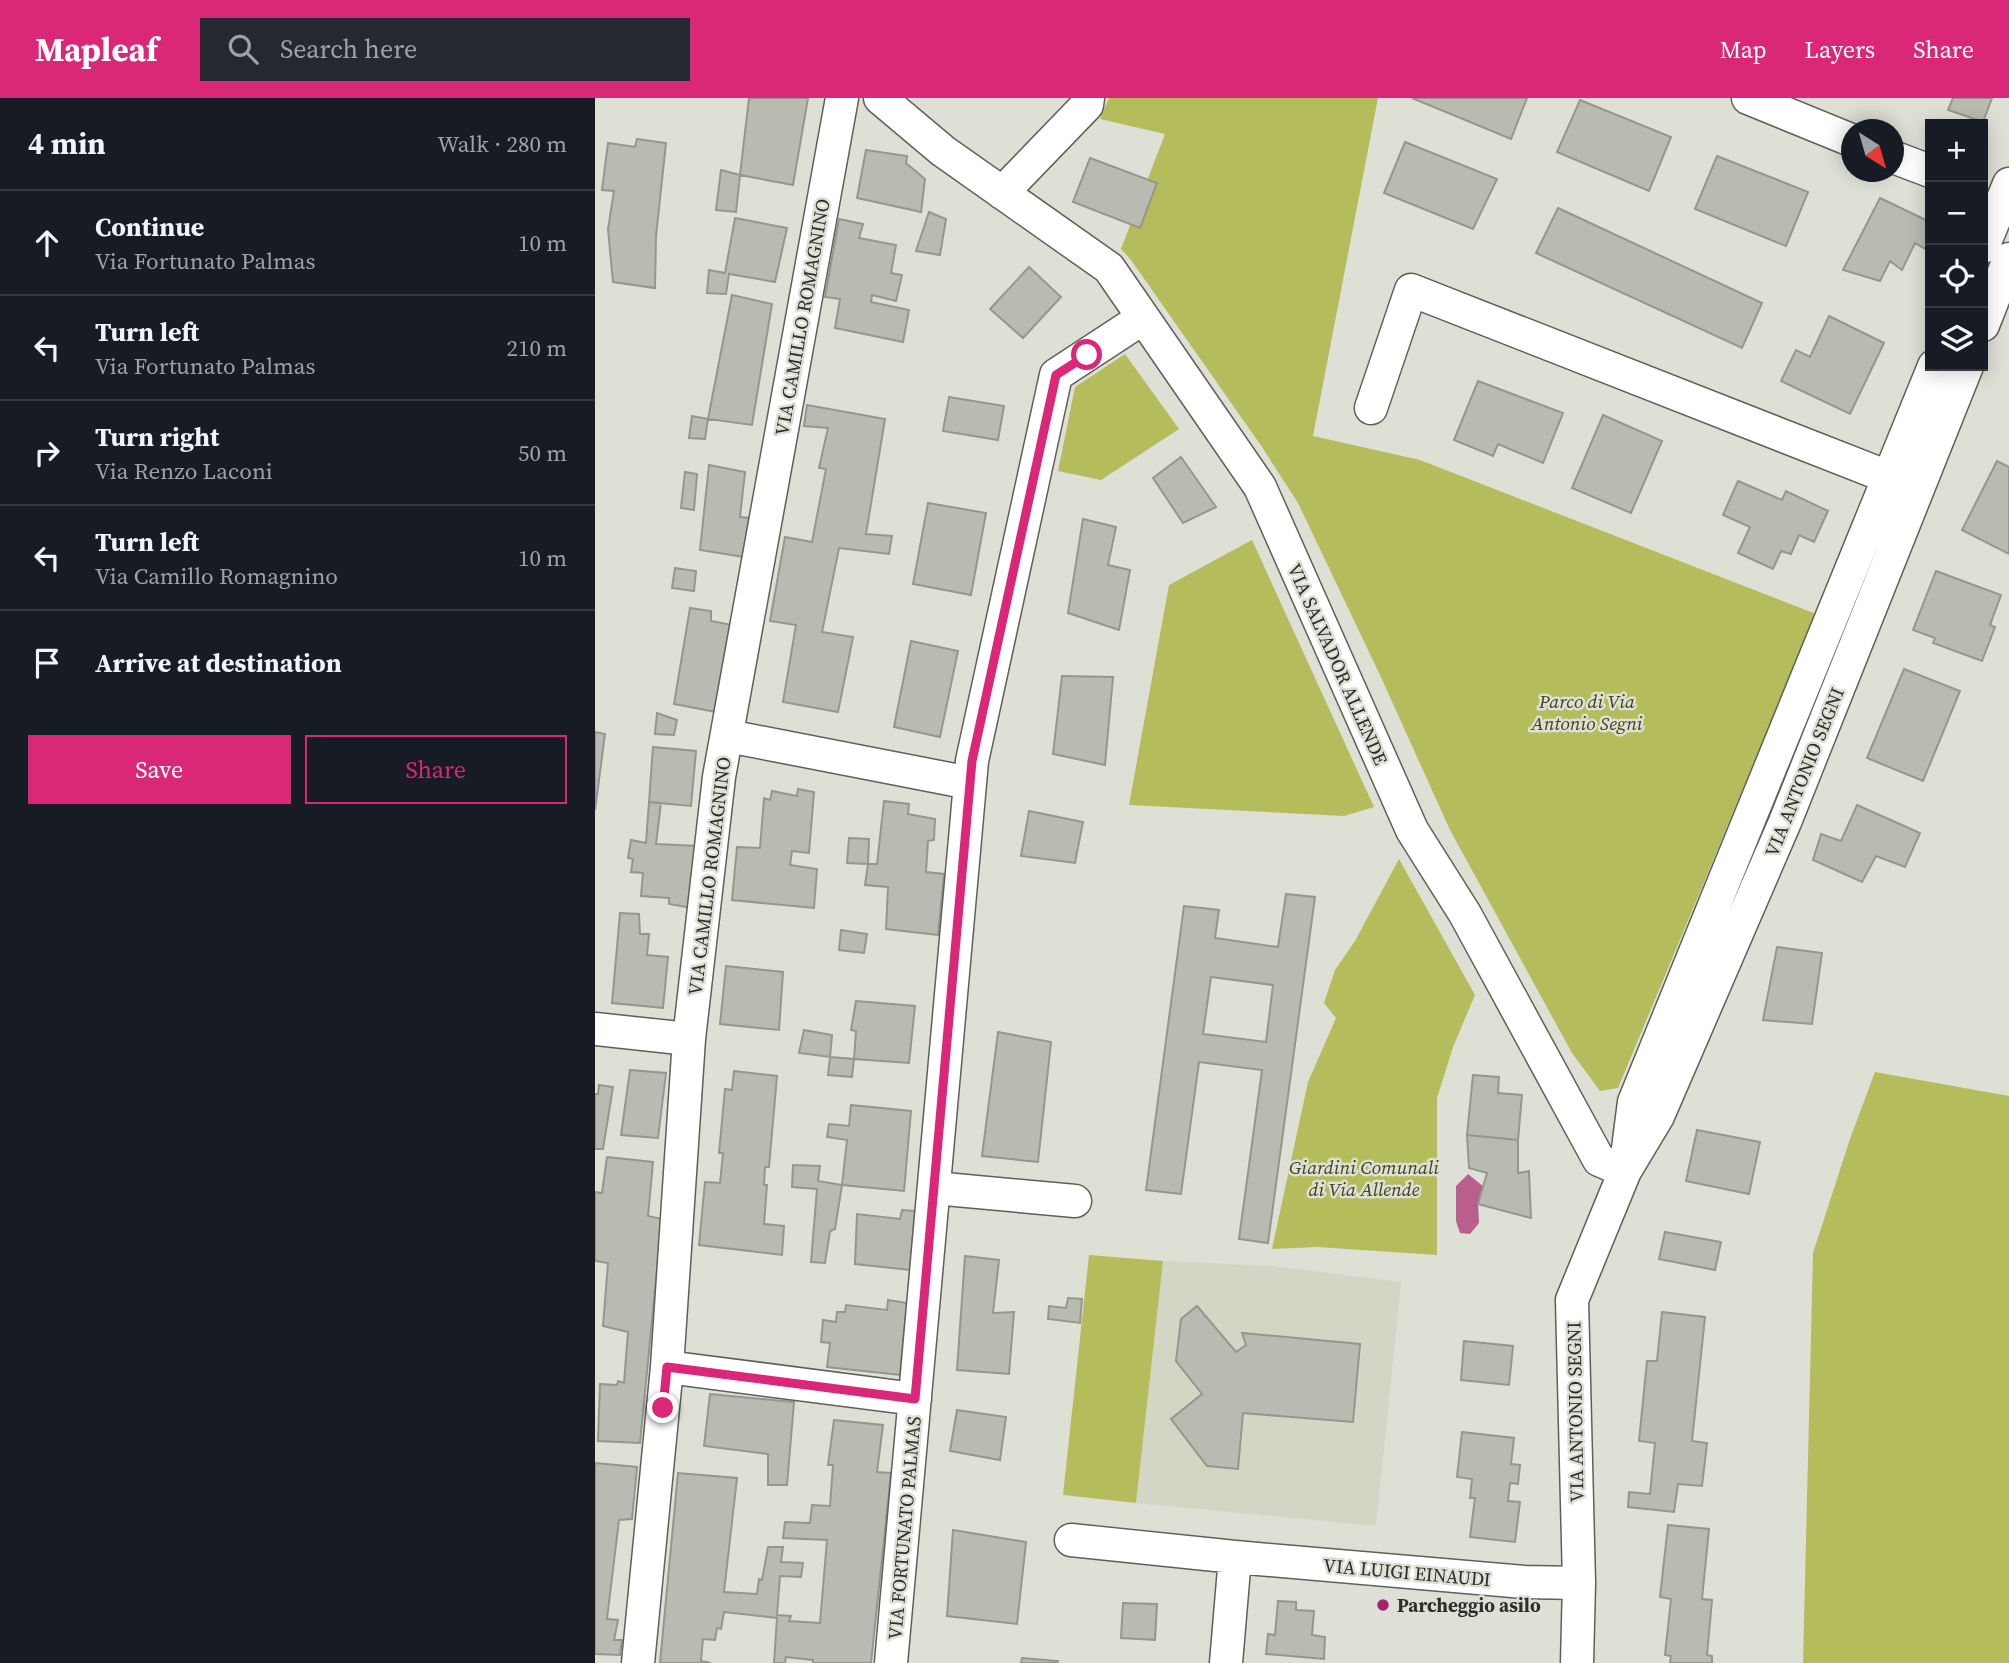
<!DOCTYPE html>
<html lang="en">
<head>
<meta charset="utf-8">
<style>
  body { margin:0; font-family:"Source Serif 4",serif; background:#242831; color:#f1f3f6 }
  .controls { position:absolute; right:21px; top:21px; display:grid; overflow:hidden; border-radius:0px; box-shadow:0 4px 18px #0003 }
  .controls button { width:63px; height:63px; display:grid; place-items:center; padding:0; border:0; border-bottom:2px solid #363941; background:#171b24; color:#f1f3f6; font:35px sans-serif }
  .compass { position:absolute; left:1246px; top:21px; width:63px; height:63px; border-radius:50%; background:#171b24; box-shadow:0 4px 18px #0003; rotate:143deg }
  .stop { position:absolute; width:21px; height:21px; margin:-16px; border:5px solid #db2777; border-radius:50%; background:#fff }
  .stop.end { background:#db2777; border-color:#fff; box-shadow:0 2px 7px #0008 }
  .list { margin:0; padding:0; list-style:none }
  h2 { display:flex; justify-content:space-between; align-items:center; height:91px; margin:0; padding:0 28px; font-size:30px }
  h2 small { font-size:23px; font-weight:400; color:#9ea1a6 }
  .list li { display:grid; grid-template-columns:46px 1fr auto; gap:21px; align-items:center; box-sizing:border-box; height:105px; padding:0 28px; border-top:2px solid #363941 }
  .list b { display:block; font-size:26px; white-space:nowrap }
  .list p { margin:0; font-size:23px; white-space:nowrap; color:#9ea1a6 }
  .list em { font-size:23px; font-style:normal; color:#9ea1a6 }
  .actions { display:flex; gap:14px; padding:21px 28px }
  .actions a { flex:1; padding:16px 0; border:2px solid #db2777; border-radius:0px; text-align:center; font-size:24px; color:#db2777 }
  .actions .main { background:#db2777; color:#fff }
  .icon { flex:none; width:38px; height:38px; fill:none; stroke:currentColor; stroke-width:2; stroke-linecap:round; stroke-linejoin:round }
  .map { position:relative; flex:none; width:1414px; height:1565px; overflow:hidden }
  header { display:flex; align-items:center; gap:42px; box-sizing:border-box; height:98px; padding:0 35px; background:#db2777; color:#fff }
  header strong { font-size:33px }
  nav { display:flex; gap:38px; margin-inline-start:auto; font-size:24px }
  .search { width:490px; height:63px; background:#242831; display:flex; align-items:center; gap:18px; box-sizing:border-box; padding:0 24px; border-radius:0px; color:#9ea1a6; font-size:26px }
  main { display:flex }
  aside { flex:1; background:#171b24 }
  .map>svg:first-child { display:block }
  .built { fill:#d4d6c5 }
  .green { fill:#b5bc5c }
  .water { fill:#b95e8d }
  .building { fill:#b9bab1; stroke:#95968d; stroke-width:2; fill-rule:evenodd }
  .lines { fill:none; stroke-linecap:round; stroke-linejoin:round }
  .minor-casing { stroke:#5f6058; stroke-width:35 }
  .minor { stroke:#fff; stroke-width:32 }
  .route { stroke:#db2777; stroke-width:9 }
  .poi-dot { fill:#a62370; stroke:#dedfd5; stroke-width:2.5 }
  .labels { text-anchor:middle; dominant-baseline:central; stroke-width:5; stroke-linejoin:round; paint-order:stroke }
  .street-label { font-size:19px; fill:#2e2e2b; stroke:#dedfd5 }
  .park-label { font-size:19px; font-style:italic; fill:#414419; stroke:#dedfd5 }
  .poi-label { font-size:19px; font-weight:bold; fill:#2e2e2b; stroke:#dedfd5; text-anchor:start }
</style>
</head>
<body>
<header>
<strong>Mapleaf</strong>
<div class="search"><svg class="icon" aria-label="search" viewBox="0 0 24 24"><circle cx="10" cy="10" r="6"/><path d="M15 15l6 6"/></svg>Search here</div>
<nav><a>Map</a><a>Layers</a><a>Share</a></nav>
</header>
<main>
<aside>
<h2>4 min<small>Walk · 280 m</small></h2>
<ul class="list">
<li><svg class="icon" aria-label="ahead" viewBox="0 0 24 24"><path d="M12 20V5M6 11l6-6 6 6"/></svg><div><b>Continue</b><p>Via Fortunato Palmas</p></div><em>10 m</em></li>
<li><svg class="icon" aria-label="left" viewBox="0 0 24 24"><path d="M17 20v-9H6M10 6l-5 5 5 5"/></svg><div><b>Turn left</b><p>Via Fortunato Palmas</p></div><em>210 m</em></li>
<li><svg class="icon" aria-label="right" viewBox="0 0 24 24"><path d="M7 20v-9h11M14 6l5 5-5 5"/></svg><div><b>Turn right</b><p>Via Renzo Laconi</p></div><em>50 m</em></li>
<li><svg class="icon" aria-label="left" viewBox="0 0 24 24"><path d="M17 20v-9H6M10 6l-5 5 5 5"/></svg><div><b>Turn left</b><p>Via Camillo Romagnino</p></div><em>10 m</em></li>
<li><svg class="icon" aria-label="arrive" viewBox="0 0 24 24"><path d="M6 21V4h12l-3 4 3 4H6"/></svg><div><b>Arrive at destination</b></div></li>
</ul>
<div class="actions"><a class="main">Save</a><a>Share</a></div>
</aside>
<div class="map">
<svg width="1414" height="1565" viewBox="0 0 1414 1565">
  <rect width="100%" height="100%" fill="#dedfd5"/>
  <path class="built" d="M568,1163L677,1168L806,1184L781,1428L541,1405Z"/>
  <path class="green" d="M514,0H783L718,338L825,362L1221,516L1023,990L1005,993L977,955L855,732L785,577L703,405L667,349L536,162L526,151L570,36L505,21Z
    M530,256L584,331L506,382L463,373L480,289Z
    M657,442L779,709L749,718L534,707L574,487Z
    M804,761L880,897L858,949L842,1000V1157L722,1149L677,1151L713,984L741,920L729,905L740,872L760,843Z
    M1280,974L1414,998V1565H1208L1218,1155L1255,1041Z
    M494,1157L568,1163L541,1405L468,1397Z"/>
  <path class="water" d="M873,1076L889,1089L883,1106L884,1125L875,1136L865,1135L861,1123V1088Z"/>
  <path class="building" d="M154,0H213L198,87L145,77Z
    M817,0H932L916,41Z
    M1358,0H1397L1388,24L1353,12Z
    M985,2L1076,39L1054,93L962,54Z
    M42,41L71,45L61,138L60,190L18,184L13,131L19,93L7,92L13,45L40,49Z
    M810,44L902,81L878,131L789,95Z
    M271,52L312,58L311,65L330,81L326,114L262,100Z
    M1122,58L1213,94L1191,148L1100,111Z
    M495,60L562,85L545,130L478,104Z
    M126,72L145,77L141,114L121,112Z
    M1285,100L1335,124V154L1320,145L1307,172L1295,163L1285,183L1248,172Z
    M963,110L1167,205L1147,250L941,155Z
    M334,114L351,121L345,157L321,153Z
    M140,120L192,130L180,184L134,176L131,196L112,195L114,172L130,175Z
    M244,121L268,126L264,140L301,147L296,175L307,177L301,203L277,197L276,204L314,212L308,244L240,230L245,201L230,199Z
    M434,169L466,199L428,240L395,211Z
    M137,197L177,206L157,327L113,321Z
    M1234,218L1289,245L1255,316L1186,283L1201,252L1215,259Z
    M883,283L968,315L948,365L903,346L898,358L859,342Z
    M354,299L409,308L403,342L348,333Z
    M212,307L290,321L271,436L297,438L294,456L244,450L227,534L258,539L243,614L188,604L201,527L175,523L190,439L217,444L231,371L224,370L233,330L209,328Z
    M1008,317L1067,343L1036,415L977,390Z
    M97,318L113,321L110,341L94,340Z
    M586,359L621,409L588,425L558,380Z
    M1402,363L1414,369V456L1367,432Z
    M114,367L150,374L145,419L155,420L149,459L105,452Z
    M90,374L102,376L99,412L86,410Z
    M1143,383L1187,402L1191,393L1233,413L1219,444L1204,437L1196,456L1186,453L1178,471L1143,455L1155,429L1128,417Z
    M333,405L391,415L376,497L318,486Z
    M488,421L521,429L513,467L535,472L524,532L473,515Z
    M80,470L101,473L99,493L77,490Z
    M1341,473L1406,497L1395,527L1400,529L1387,563L1338,545L1340,540L1318,532Z
    M95,510L116,513V523L137,527L121,614L79,606Z
    M316,543L363,553L345,639L299,629Z
    M1309,571L1365,593L1328,683L1272,660Z
    M467,578L518,579L510,667L458,656Z
    M62,615L82,622L79,637L60,636Z
    M0,634L10,636L0,712Z
    M58,649L101,653L96,708L54,704Z
    M203,691L219,694L214,755L197,753L195,767L222,771L219,810L137,802L142,749L165,750L169,700L175,702L177,693L202,698Z
    M289,703L314,706L313,716L340,721L339,742L333,743L331,774L349,776L343,837L291,831L293,789L270,787L273,766H282Z
    M54,704L66,705L61,746L103,748L97,810L74,806V800L46,798L48,775L36,774L38,761L33,760L36,742L51,745Z
    M1262,707L1325,735L1310,769L1281,758L1267,784L1218,762L1226,736L1246,743Z
    M434,713L488,724L480,765L426,758Z
    M254,740L274,741L273,766L252,765Z
    M691,796L720,799L673,1145L644,1141L667,972L604,964L586,1096L551,1092L589,808L624,812L620,840L683,849ZM616,879L678,887L671,944L608,936Z
    M25,815L44,816L45,836H54L52,857L73,859L68,910L17,905Z
    M246,832L272,836L269,855L244,852Z
    M1182,849L1227,855L1217,926L1168,922Z
    M131,868L188,874L184,932L125,926Z
    M261,903L320,908L314,965L259,961L261,933L256,932Z
    M209,932L237,937L235,959L204,955Z
    M403,934L456,944L443,1064L387,1058Z
    M235,959L259,961L257,979L233,977Z
    M35,972L71,975L63,1040L26,1037Z
    M139,973L182,978L174,1069H170L169,1087H172L169,1126L189,1128L187,1157L104,1147L110,1084L125,1085L128,1055H124L130,991L137,992Z
    M878,977L904,979L903,995L927,997L923,1042L872,1037Z
    M4,987L18,989L8,1051H0V996H3Z
    M256,1007L316,1013L309,1093L247,1087L252,1042L232,1039L234,1026L254,1028Z
    M1102,1032L1165,1044L1154,1096L1091,1083Z
    M872,1037L923,1042V1075L934,1073L936,1120L883,1106L892,1075L874,1070Z
    M12,1059L58,1064L53,1118L67,1121L45,1345L3,1343L5,1286L22,1287L23,1283L29,1285L33,1234L8,1228L13,1165L0,1163V1094L7,1095Z
    M198,1067L225,1068L223,1083L247,1087L240,1131L235,1133L230,1165L216,1164L222,1091L197,1089Z
    M307,1112L320,1113L315,1172L260,1166L262,1116L305,1121Z
    M1070,1134L1126,1144L1120,1172L1064,1161Z
    M370,1158L404,1162L398,1215L419,1214L414,1276L362,1272Z
    M473,1200L487,1201L485,1225L453,1221L454,1208L471,1210Z
    M293,1202L312,1205L305,1277L232,1269L235,1245L226,1244L228,1222L241,1224L242,1214H250L251,1207L292,1212Z
    M602,1208L641,1254L651,1247L647,1235L765,1246L758,1324L648,1315L643,1371L612,1368L576,1321L607,1296L581,1263L586,1221Z
    M1067,1214L1110,1219L1097,1343L1112,1345L1107,1388L1083,1386L1079,1414L1033,1409L1034,1394L1055,1396L1060,1345L1044,1343L1052,1263H1062Z
    M869,1243L918,1248L914,1287L866,1282Z
    M115,1296L199,1304L192,1387H173V1356L109,1348Z
    M362,1312L411,1319L405,1362L355,1353Z
    M239,1322L288,1327L282,1374L296,1375L276,1565H218V1562L191,1559L190,1565H179L182,1520L129,1514L126,1531L122,1530L120,1542L108,1541L106,1563L116,1565H65L83,1375L142,1380L129,1494L162,1496L164,1481L167,1482L173,1449H188L186,1464L208,1465L206,1479L185,1478L182,1517L196,1518L194,1523L225,1525L232,1442L188,1440L190,1424L215,1425L217,1407L235,1408L238,1367H233Z
    M867,1334L919,1340L916,1366L925,1367L923,1386L915,1385L913,1403L925,1404L920,1444L875,1439L880,1400H875L877,1381L862,1379Z
    M0,1365L42,1369L37,1421L24,1422L12,1521L23,1522L19,1542H27L25,1557L0,1556Z
    M1073,1427L1114,1431L1107,1501L1117,1502L1112,1557L1117,1558V1565H1075L1076,1558L1070,1557L1076,1501L1065,1499Z
    M358,1432L431,1444L422,1526L352,1518Z
    M683,1503L701,1504V1512L719,1513L717,1537L730,1539L729,1561L671,1556L673,1536L680,1537Z
    M528,1505L562,1506L560,1542L526,1540Z
    M427,1560L463,1563L462,1565H426Z"/>
  <g class="lines">
    <defs>
      <path id="minor" d="M285,0L348,53L514,170L665,389L817,732L870,816L1004,1062L1030,1073
        M1153,0L1256,42
        M1298,59L1335,73
        M407,95L492,7L493,0
        M1388,149L1414,86
        M1388,227L1414,161
        M776,310L816,192L1311,386
        M133,638L375,685
        M0,931L94,941
        M1032,1058L1039,1004L1339,268
        M339,1090L480,1103
        M72,1269L320,1301
        M476,1442L640,1459L929,1484L984,1485
        M43,1565L72,1269L94,941L124,679L247,0
        M296,1565L377,663L461,277L548,220
        M631,1565L640,1459
        M982,1565L984,1485L977,1202L1030,1073L1063,1018L1190,724L1372,268"/>
    </defs>
    <use href="#minor" class="minor-casing"/>
    <use href="#minor" class="minor"/>
  </g>
  <g class="lines">
    <path class="route" d="M68,1310L72,1269L320,1301L377,663L461,277L492,257"/>
  </g>
  <circle class="poi-dot" cx="788" cy="1507" r="7"/>
  <g class="labels">
    <g class="street-label">
      <text transform="translate(207 219) rotate(-80)">VIA CAMILLO ROMAGNINO</text>
      <text transform="translate(743 566) rotate(66)">VIA SALVADOR ALLENDE</text>
      <text transform="translate(1209 674) rotate(-68)">VIA ANTONIO SEGNI</text>
      <text transform="translate(114 778) rotate(-83)">VIA CAMILLO ROMAGNINO</text>
      <text transform="translate(980 1314) rotate(-91)">VIA ANTONIO SEGNI</text>
      <text transform="translate(309 1430) rotate(-85)">VIA FORTUNATO PALMAS</text>
      <text transform="translate(812 1474) rotate(5)">VIA LUIGI EINAUDI</text>
    </g>
    <g class="park-label">
      <text x="992" y="603">Parco di Via<tspan x="992" dy="22">Antonio Segni</tspan></text>
      <text x="769" y="1069">Giardini Comunali<tspan x="769" dy="22">di Via Allende</tspan></text>
    </g>
    <g class="poi-label">
      <text x="802" y="1507">Parcheggio asilo</text>
    </g>
  </g>
</svg>
<div class="controls">
<button>+</button>
<button>−</button>
<button><svg class="icon" aria-label="locate" viewBox="0 0 24 24"><circle cx="12" cy="12" r="6"/><path d="M12 2v4M12 18v4M2 12h4M18 12h4"/></svg></button>
<button><svg class="icon" aria-label="layers" viewBox="0 0 24 24"><path d="M12 4l9 5-9 5-9-5zM3 14l9 5 9-5"/></svg></button>
</div>
<svg class="compass" viewBox="-18 -18 36 36"><path d="M0-13l5 13h-10z" fill="#e53935"/><path d="M0 13l5-13h-10z" fill="#9ea1a6"/></svg>
<div class="stop" style="left:492px;top:257px"></div>
<div class="stop end" style="left:68px;top:1310px"></div>
</div>
</main>
</body>
</html>
